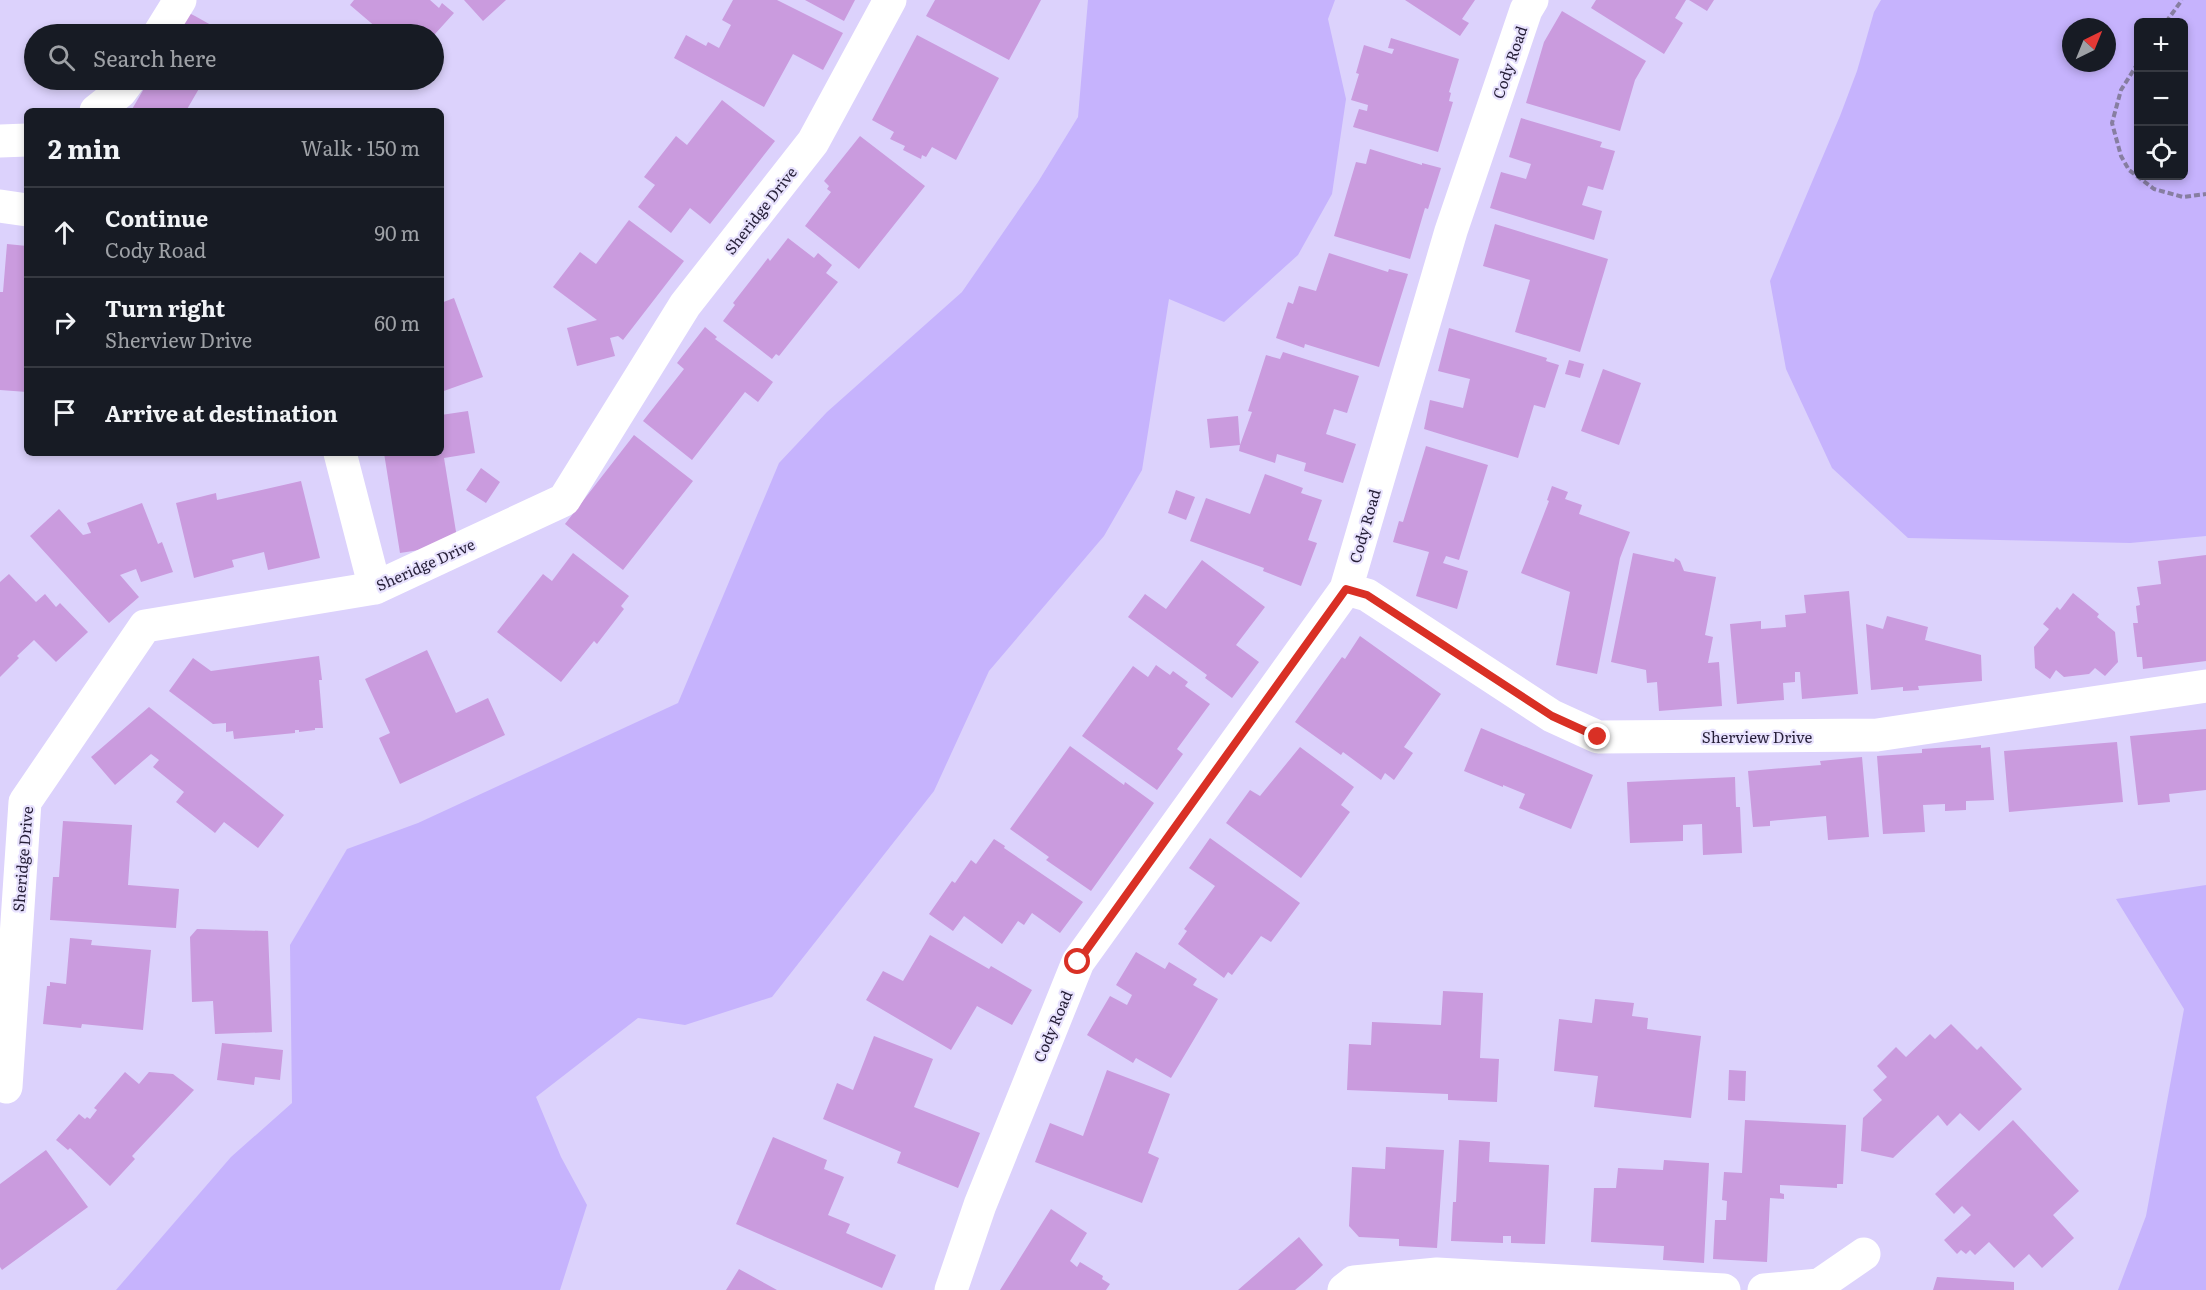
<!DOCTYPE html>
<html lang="en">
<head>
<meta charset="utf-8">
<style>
  body { margin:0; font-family:Literata,serif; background:#20242c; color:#f1f3f6 }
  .controls { position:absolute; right:18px; top:18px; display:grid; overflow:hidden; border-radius:9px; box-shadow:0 3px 9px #0003 }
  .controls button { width:54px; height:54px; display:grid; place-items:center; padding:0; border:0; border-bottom:2px solid #363941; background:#171b24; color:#f1f3f6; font:30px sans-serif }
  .compass { position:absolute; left:2062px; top:18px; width:54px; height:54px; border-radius:50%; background:#171b24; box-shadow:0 3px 9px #0003; rotate:43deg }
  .stop { position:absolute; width:18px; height:18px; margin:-14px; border:4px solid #d93025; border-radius:50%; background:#fff }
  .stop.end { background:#d93025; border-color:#fff; box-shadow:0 2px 6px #0008 }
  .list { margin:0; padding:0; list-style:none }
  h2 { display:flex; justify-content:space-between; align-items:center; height:78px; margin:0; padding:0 24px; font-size:26px }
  h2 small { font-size:20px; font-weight:400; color:#9ea1a6 }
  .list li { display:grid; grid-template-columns:39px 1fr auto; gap:18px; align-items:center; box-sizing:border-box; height:90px; padding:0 24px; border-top:2px solid #363941 }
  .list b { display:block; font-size:22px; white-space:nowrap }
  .list p { margin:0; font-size:20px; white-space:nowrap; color:#9ea1a6 }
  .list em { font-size:20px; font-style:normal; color:#9ea1a6 }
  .icon { flex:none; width:33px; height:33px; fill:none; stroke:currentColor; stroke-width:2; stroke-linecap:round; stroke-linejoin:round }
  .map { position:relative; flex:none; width:2206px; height:1290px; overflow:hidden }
  .search { position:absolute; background:#171b24; box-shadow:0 3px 9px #0003; left:24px; top:24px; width:420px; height:66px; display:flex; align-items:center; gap:15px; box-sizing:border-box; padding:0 21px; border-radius:33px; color:#9ea1a6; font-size:22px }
  .panel { position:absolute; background:#171b24; box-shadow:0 3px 9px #0003; left:24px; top:108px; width:420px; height:348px; border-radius:9px }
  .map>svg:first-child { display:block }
  .green { fill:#c6b3fd; fill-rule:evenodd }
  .building { fill:#ca9bde }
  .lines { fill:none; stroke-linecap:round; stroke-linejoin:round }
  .path { stroke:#877ea1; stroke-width:4; stroke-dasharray:6 3; stroke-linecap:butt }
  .street { stroke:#fff; stroke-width:33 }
  .route { stroke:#d93025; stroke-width:8 }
  .labels { text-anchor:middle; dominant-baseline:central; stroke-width:4.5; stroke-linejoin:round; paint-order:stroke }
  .street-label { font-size:15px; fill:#251e37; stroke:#e8e2fe }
</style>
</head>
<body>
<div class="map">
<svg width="2206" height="1290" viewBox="0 0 2206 1290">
  <rect width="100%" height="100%" fill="#dcd2fc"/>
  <path class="green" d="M1088,0H1335L1328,19L1346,99L1332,194L1298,255L1224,322L1169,299L1142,470L1104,536L989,671L934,791L772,997L685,1025L638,1018L536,1097L561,1157L587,1205L560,1290H116L231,1157L292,1103L290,945L347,849L418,823L678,703L779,463L827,412L962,292L1038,182L1078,117Z
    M1881,0H2206V536L2130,543L1908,538L1832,468L1786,369L1770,281L1840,116L1857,71L1874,12ZM2138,22H2184V176H2138ZM2071,27H2107V63H2071Z
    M2206,885V1290H2118L2146,1216L2184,1009L2116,899Z"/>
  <path class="building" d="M354,0H430L439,8L442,3L454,13L435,34H384L350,5Z
    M464,0H506L483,21Z
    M733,0H777L843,33L823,70L793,54L764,107L674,58L686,35L706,46L708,42L719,48L731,25L722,20Z
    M805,0H855L844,21Z
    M935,0H1041L1009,60L926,16Z
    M1405,0H1475L1462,19L1469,23L1460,36Z
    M1596,0H1686L1675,18L1683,23L1664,54L1591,8Z
    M1689,0H1714L1707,11Z
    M1562,11L1646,61L1635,80L1620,131L1526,103L1544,42Z
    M189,13L195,16L227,34H178Z
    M917,35L999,78L956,160L932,147L926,157L922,155L921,159L903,150L905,146L890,139L894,132L872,120Z
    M1391,38L1459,59L1449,92L1451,93L1449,101L1453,102L1438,152L1353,127L1359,109L1367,111L1368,105L1351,100L1359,74L1356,73L1364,45L1392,54L1394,49L1388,48Z
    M149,80H204L186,111H131Z
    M722,100L775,141L710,224L690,208L671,233L638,207L655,185L644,177L676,136L687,145Z
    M1521,118L1602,142L1600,147L1615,151L1603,190L1588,186L1582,205L1602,211L1594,240L1490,208L1501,172L1526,179L1531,164L1509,157Z
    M860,136L925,186L859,269L805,226L831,192L827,189L829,186L824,181Z
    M1370,149L1422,165V163L1441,168L1428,209L1425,208L1410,259L1334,236L1356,162L1366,164Z
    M629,220L684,261L623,340L618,336L610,338L615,356L577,366L567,328L597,320L553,287L580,252L596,264Z
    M1495,224L1608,259L1580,352L1515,332L1530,280L1483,266Z
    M788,238L814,258L818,253L832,265L826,273L838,282L779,356L776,354L772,359L723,321L735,305L733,303L768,258L770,261Z
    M7,244L27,246V392L0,390V292H3Z
    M1329,253L1388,272L1389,269L1408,274L1379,367L1305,344L1304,348L1276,338L1288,302L1293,304L1299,286L1316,291Z
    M454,298L483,377L441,392V303Z
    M705,327L717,337L715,339L773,382L758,402L745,392L692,460L643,421L684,369L677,363Z
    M1449,328L1547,358L1546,361L1559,365L1545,408L1534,405L1518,458L1424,429L1430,400L1463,408L1470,379L1438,371Z
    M1283,352L1359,376L1347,413L1334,409L1326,434L1356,444L1343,483L1304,471L1306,463L1277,454L1275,463L1239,451L1240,445L1210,448L1207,419L1238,416L1240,445L1252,412L1248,411L1266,355L1280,359Z
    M1569,360L1584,364L1580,378L1565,374Z
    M1603,369L1641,383L1619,445L1581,431Z
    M468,411L475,453L444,458L458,544L400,553L384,453H441V415Z
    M634,435L693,481L623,570L565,524Z
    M1426,446L1488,465L1459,560L1446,556L1443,563L1468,571L1457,609L1416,596L1429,552L1393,542L1399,521L1403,522Z
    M481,468L500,482L486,503L466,490Z
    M1265,474L1303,488L1301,493L1322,500L1308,540L1317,543L1301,586L1263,571L1264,568L1190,541L1206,498L1250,514Z
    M301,481L320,558L268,570L264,552L232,560L234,567L194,578L176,503L216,493L217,500Z
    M1552,486L1568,492L1565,499L1582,505L1579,514L1630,532L1620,558L1597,674L1556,665L1570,592L1521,573L1549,501L1547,500Z
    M1176,490L1195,497L1186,520L1168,513Z
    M142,503L158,544L162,542L173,572L141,582L136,569L120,575L139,597L109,623L30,536L59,509L83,535L91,533L87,523Z
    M573,553L629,596L621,606L624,609L597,644L594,641L561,682L497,632L543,574L552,581Z
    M1633,553L1674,562L1675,558L1680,561L1684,571L1716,577L1705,635L1713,637L1708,663L1719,662L1722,706L1659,711L1657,682L1647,683L1646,670L1611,662Z
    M2206,555V661L2143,669L2142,657H2137L2133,623H2138L2136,606L2140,605L2137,587L2161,584L2158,561Z
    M1202,560L1265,607L1236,645L1259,662L1232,698L1205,678L1207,675L1128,617L1145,594L1166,609Z
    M9,574L36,602L45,594L56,607L60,603L88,632L56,662L34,640L17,656L19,658L0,677V582Z
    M1849,591L1858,694L1802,699L1800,672H1795V682L1783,683L1784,700L1737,704L1730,624L1761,621V629L1786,627L1785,615L1806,613L1804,595Z
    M2073,593L2099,614L2097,617L2115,632L2118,662L2105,676L2095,668L2089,674L2064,677L2056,670L2050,679L2035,668L2034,647L2049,629L2043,624L2057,607L2060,610Z
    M1887,616L1928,627L1925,640L1981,655L1982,681L1918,686L1919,690L1903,691V687L1871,690L1866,624L1883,629Z
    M1360,636L1441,694L1404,747L1413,753L1394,780L1385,773L1381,780L1343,752L1341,755L1295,722L1342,657L1345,659Z
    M427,650L456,713L488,698L505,735L400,784L379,738L390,733L365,679Z
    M319,656L322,680H319L323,728H315V730L299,732V730H295V733L234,739L233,731L226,732V723L213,724L169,691L193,658L211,671Z
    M1156,665L1170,675L1173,671L1188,682L1185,686L1210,704L1177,749L1183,754L1157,790L1082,736L1133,666L1148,677Z
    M149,707L284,815L258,848L224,822L215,833L176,802L184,792L153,767L159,760L151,754L115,785L91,757Z
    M1481,728L1593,775L1571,829L1519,808L1525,794L1503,785V787L1464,771Z
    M2206,729V790L2169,794L2170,802L2138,805L2130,736Z
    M2117,742L2123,802L2009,812L2004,751Z
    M1981,745V748L1990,747L1994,800L1966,801V810L1945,811V804L1923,805L1925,832L1883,834L1877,756L1922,753V749Z
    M1070,746L1124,785L1125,782L1154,803L1091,891L1046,860L1049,857L1010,829Z
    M1300,747L1354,787L1341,805L1350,812L1301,878L1226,823L1250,790L1260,796Z
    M1862,757L1869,837L1828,840L1826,816L1770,821V826L1753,827L1748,771L1821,765L1820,761Z
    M1735,777L1736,807H1740L1742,853L1703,855L1702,824L1683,825V841L1630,843L1627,782Z
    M63,821L132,825L128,885L179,889L176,928L50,920L53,877H59Z
    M1210,838L1300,903L1271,942L1261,936L1232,975L1228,972L1224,978L1178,944L1187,931L1184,929L1215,886L1189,868Z
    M994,839L1005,846L1004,848L1083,902L1060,933L1032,913L1024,925L1018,921L1002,944L964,916L953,931L929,914L952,881L955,883L971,860L976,864Z
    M197,929L268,931L272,1032L215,1034L213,1001L192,1002L190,937Z
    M930,935L989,969L991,966L1032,990L1012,1025L977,1006L951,1050L866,1000L883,971L903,981Z
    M70,938L92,940L91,945L151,950L143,1030L82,1024L81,1028L43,1024L47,986H50V982L66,984Z
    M1136,952L1165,969L1169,962L1197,979L1193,985L1218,999L1171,1078L1136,1058L1133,1063L1087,1035L1110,996L1127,1005L1132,995L1116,985Z
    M1443,991L1483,993L1480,1058L1499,1059L1497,1102L1448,1100V1094L1347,1090L1349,1044L1371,1045L1372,1022L1441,1025Z
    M1595,999L1634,1003L1632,1016L1648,1018L1647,1029L1701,1036L1691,1118L1594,1107L1598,1076L1554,1071L1559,1019L1592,1023Z
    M1951,1024L1977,1050L1981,1046L2022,1089L1979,1131L1960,1113L1947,1126L1938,1115L1893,1158L1861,1151L1863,1118L1882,1100L1873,1090L1887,1077L1877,1066L1896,1047L1906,1057L1930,1034L1935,1039Z
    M874,1036L933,1059L914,1107L980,1133L958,1188L897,1163L901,1152L823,1119L837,1083L853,1090Z
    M222,1043L283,1050L280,1080L255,1077L254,1085L217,1080Z
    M1107,1070L1170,1094L1148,1153L1159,1158L1142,1203L1035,1162L1050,1123L1083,1136Z
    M1729,1070L1746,1071L1745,1101L1728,1100Z
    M125,1072L139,1084L149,1072L173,1074L194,1090L132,1156L135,1159L110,1186L70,1148L68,1150L56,1140L79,1114L85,1119L87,1117L90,1119L97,1110L94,1108Z
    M1745,1120L1846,1125L1843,1184H1837V1188L1780,1185V1193L1784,1194V1199L1770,1198L1767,1262L1713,1259L1715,1220H1726L1727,1201L1722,1200L1724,1172L1742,1173Z
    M2013,1120L2079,1191L2053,1215L2074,1238L2042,1268L2029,1254L2014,1268L1989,1242L1975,1255L1970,1250L1966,1254L1961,1250L1957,1254L1944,1240L1971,1215L1962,1206L1954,1214L1935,1194Z
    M773,1137L827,1160L824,1169L844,1177L828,1215L850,1224L846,1233L896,1255L882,1288L736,1224Z
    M1459,1140L1490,1142L1489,1162L1549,1165L1545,1244L1511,1243V1236H1503V1243L1451,1241L1453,1202H1456Z
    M1386,1147L1444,1150L1437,1248L1399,1246V1239L1359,1237L1349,1226L1352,1167L1385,1169Z
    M46,1150L88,1207L2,1270L0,1267V1184Z
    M1664,1160L1709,1163L1704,1263L1663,1260L1664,1246L1591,1242L1594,1188H1616L1618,1168L1663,1170Z
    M1051,1209L1087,1233L1070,1261L1077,1267L1080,1262L1103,1276L1102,1279L1110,1284L1106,1290H1000Z
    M1299,1237L1323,1265L1309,1278L1295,1290H1238Z
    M739,1269L777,1290H726Z
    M1937,1277L2014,1282V1290H1933Z"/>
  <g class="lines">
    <path class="path" d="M2166,22L2182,0
      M2138,63L2121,90L2112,123L2121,156L2129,170L2154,189L2183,197L2206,194"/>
    <path class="street" d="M159,34L180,0
      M96,111L120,92L129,80
      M0,141L27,140
      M0,206L27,210
      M340,453L375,588
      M1346,589L1367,595L1552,716L1598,737L1877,735L2206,686
      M6,1087L25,802L145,626L375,588L564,500L685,305L813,142L890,0
      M951,1290L980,1205L1078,962L1346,589L1451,231L1526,10L1532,0
      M1344,1290L1354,1282L1437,1274L1724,1290
      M1764,1290L1819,1285L1864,1254"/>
  </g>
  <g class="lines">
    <path class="route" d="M1078,962L1346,589L1367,595L1552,716L1598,737"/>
  </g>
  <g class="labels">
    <g class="street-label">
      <text transform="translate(1509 62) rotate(-71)">Cody Road</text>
      <text transform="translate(760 210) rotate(-52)">Sheridge Drive</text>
      <text transform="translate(1364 526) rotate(-74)">Cody Road</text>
      <text transform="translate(425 564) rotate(-24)">Sheridge Drive</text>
      <text x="1757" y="736">Sherview Drive</text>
      <text transform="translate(22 859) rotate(-85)">Sheridge Drive</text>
      <text transform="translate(1052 1026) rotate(-67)">Cody Road</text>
    </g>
  </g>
</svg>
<div class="controls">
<button>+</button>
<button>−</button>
<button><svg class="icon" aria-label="locate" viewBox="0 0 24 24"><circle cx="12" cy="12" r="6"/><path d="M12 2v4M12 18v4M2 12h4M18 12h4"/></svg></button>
</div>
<svg class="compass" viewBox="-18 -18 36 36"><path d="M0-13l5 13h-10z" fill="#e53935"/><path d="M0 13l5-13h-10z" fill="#9ea1a6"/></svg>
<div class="stop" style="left:1078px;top:962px"></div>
<div class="stop end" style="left:1598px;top:737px"></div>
<div class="search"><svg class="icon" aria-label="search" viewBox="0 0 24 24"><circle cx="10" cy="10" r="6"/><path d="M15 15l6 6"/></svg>Search here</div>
<section class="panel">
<h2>2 min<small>Walk · 150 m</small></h2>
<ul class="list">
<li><svg class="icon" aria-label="ahead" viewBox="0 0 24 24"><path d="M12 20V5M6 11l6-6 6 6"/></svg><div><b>Continue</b><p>Cody Road</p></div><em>90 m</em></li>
<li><svg class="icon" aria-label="right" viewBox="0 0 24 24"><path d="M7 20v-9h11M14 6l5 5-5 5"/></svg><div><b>Turn right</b><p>Sherview Drive</p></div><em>60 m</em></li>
<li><svg class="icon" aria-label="arrive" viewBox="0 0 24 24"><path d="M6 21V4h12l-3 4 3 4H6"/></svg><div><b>Arrive at destination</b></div></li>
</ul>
</section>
</div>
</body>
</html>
